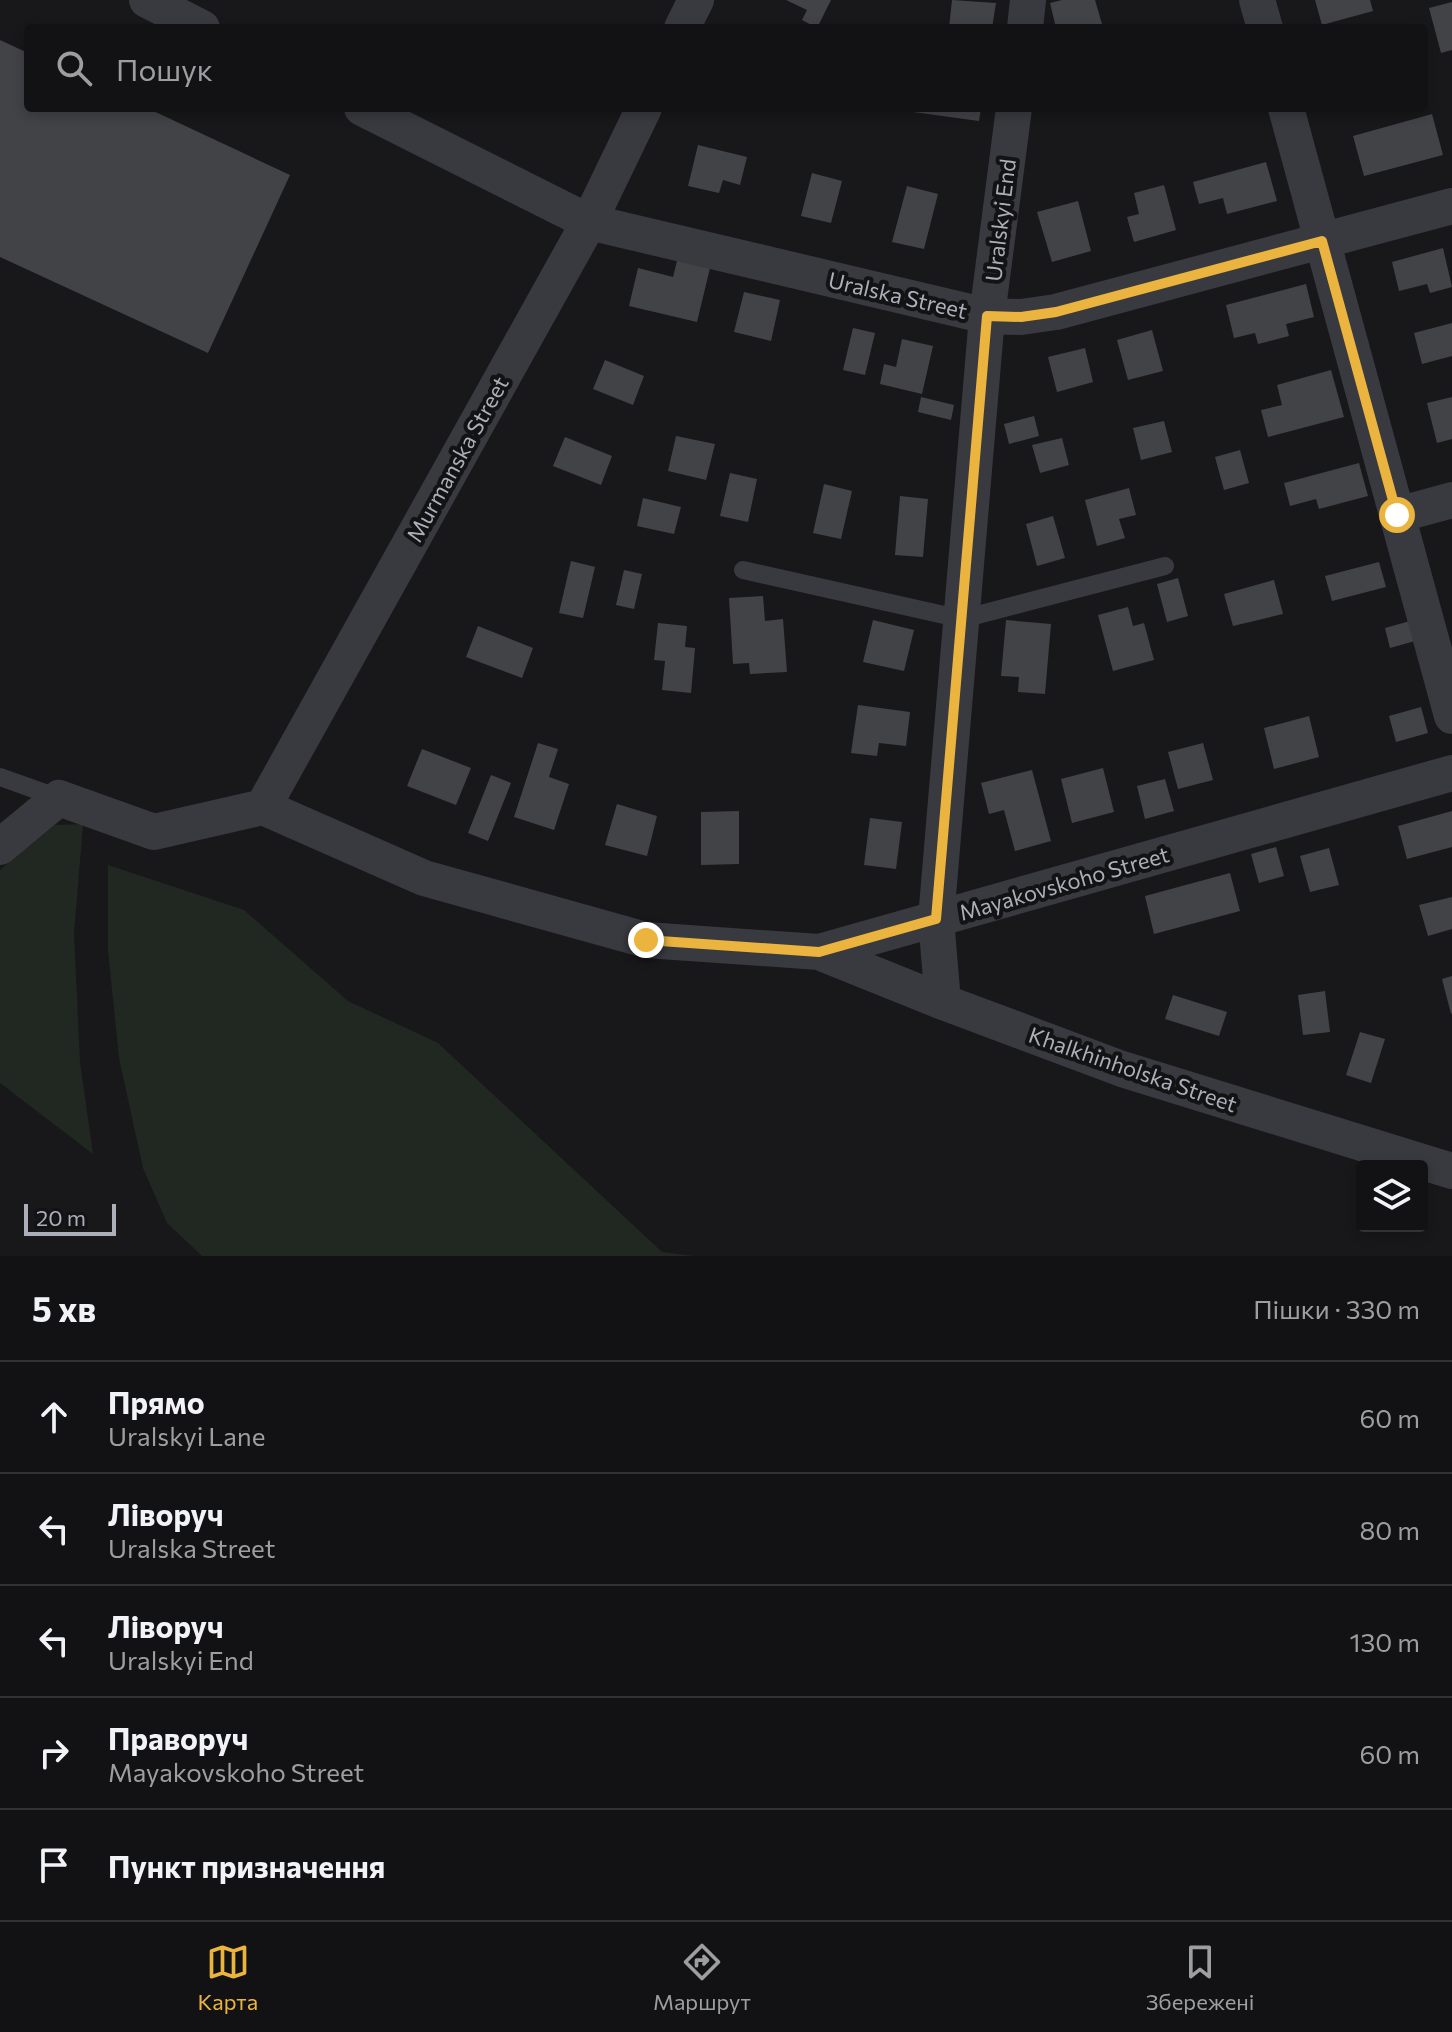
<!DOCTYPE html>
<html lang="uk">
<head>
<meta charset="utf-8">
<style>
  body { margin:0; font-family:Commissioner,sans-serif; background:#1f2022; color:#f1f3f6 }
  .controls { position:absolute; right:24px; bottom:24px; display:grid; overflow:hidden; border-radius:8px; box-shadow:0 4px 12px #0003 }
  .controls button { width:72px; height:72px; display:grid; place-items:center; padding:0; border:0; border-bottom:2px solid #313234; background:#121214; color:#f1f3f6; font:40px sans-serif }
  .scale { position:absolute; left:24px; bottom:20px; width:92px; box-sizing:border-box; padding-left:8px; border:4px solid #abafb9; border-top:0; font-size:22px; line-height:28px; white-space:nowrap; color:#abafb9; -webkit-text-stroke:6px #131315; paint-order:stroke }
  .stop { position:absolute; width:24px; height:24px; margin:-18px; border:6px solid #ebb43f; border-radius:50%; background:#fff }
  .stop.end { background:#ebb43f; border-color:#fff; box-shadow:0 2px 8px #0008 }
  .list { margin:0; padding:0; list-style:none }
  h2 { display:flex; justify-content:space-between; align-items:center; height:104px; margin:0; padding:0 32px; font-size:34px }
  h2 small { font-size:26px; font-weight:400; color:#9c9ea0 }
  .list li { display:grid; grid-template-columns:52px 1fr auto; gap:24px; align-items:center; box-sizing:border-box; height:112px; padding:0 32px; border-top:2px solid #313234 }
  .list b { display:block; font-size:30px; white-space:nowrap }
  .list p { margin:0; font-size:26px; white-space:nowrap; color:#9c9ea0 }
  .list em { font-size:26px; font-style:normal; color:#9c9ea0 }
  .icon { flex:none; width:44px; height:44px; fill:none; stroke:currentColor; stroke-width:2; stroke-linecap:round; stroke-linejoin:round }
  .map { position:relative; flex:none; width:1452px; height:1256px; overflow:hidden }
  .search { position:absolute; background:#121214; box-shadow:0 4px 12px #0003; left:24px; right:24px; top:24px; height:88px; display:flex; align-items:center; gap:20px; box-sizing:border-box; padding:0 28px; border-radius:8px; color:#9c9ea0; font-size:30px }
  .sheet { height:664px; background:#121214 }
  nav { display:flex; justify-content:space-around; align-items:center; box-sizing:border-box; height:112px; border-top:2px solid #313234; background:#121214; font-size:22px; color:#9c9ea0 }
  nav a { display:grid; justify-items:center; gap:4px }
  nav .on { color:#ebb43f }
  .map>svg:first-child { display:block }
  .green { fill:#202821 }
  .building { fill:#424347 }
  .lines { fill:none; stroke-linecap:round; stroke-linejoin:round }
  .service { stroke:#393a3f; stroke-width:18 }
  .minor { stroke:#393a3f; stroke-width:36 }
  .route { stroke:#ebb43f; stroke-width:10 }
  .labels { text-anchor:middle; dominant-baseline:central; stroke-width:8; stroke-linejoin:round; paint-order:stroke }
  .street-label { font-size:22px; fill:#abafb9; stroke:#131315 }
</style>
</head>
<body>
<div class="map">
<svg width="1452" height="1256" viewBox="0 0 1452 1256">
  <rect width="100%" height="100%" fill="#18181a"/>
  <path class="green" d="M83,824L74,934L80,1062L93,1154L0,1083V870L55,825Z
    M108,865L244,910L348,1001L438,1043L662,1252L694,1256H202L167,1223L143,1168L119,1058L108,950Z"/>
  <path class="building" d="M786,0H831L817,28L802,20L807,10Z
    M952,0L996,3L992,28H949Z
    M1062,0H1095L1102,24L1086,28H1056L1050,3Z
    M1315,0H1370L1373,11L1322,25Z
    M1452,2V50L1441,53L1429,8Z
    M0,40L28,53V108H147L290,175L208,353L0,257Z
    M914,108H981L979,121L913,112Z
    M1432,114L1443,155L1364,176L1353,136Z
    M698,145L747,157L740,185L723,180L719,193L688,186Z
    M1266,162L1277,201L1227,214L1223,198L1199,204L1193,182Z
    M812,173L842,181L831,223L801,216Z
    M1164,185L1176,230L1134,242L1127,217L1139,214L1134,193Z
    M907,186L938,194L924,249L892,242Z
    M1078,201L1091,251L1052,262L1037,212Z
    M1443,248L1452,287L1430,293L1427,284L1399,291L1392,262Z
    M678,257L711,264L697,322L629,306L638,268L673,277Z
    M1306,284L1314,317L1286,324L1289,336L1258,344L1255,333L1234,338L1226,305Z
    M744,292L780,300L771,341L734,332Z
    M1452,323V356L1422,364L1414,333Z
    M853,328L875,333L865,375L843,370Z
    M1152,330L1163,371L1128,380L1117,340Z
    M902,339L933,346L922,394L880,384L884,364L896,367Z
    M1085,348L1093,382L1057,392L1048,357Z
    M605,360L644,376L633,405L593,389Z
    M1331,370L1344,417L1268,437L1261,410L1282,405L1277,385Z
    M921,397L954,405L951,420L918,412Z
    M1452,397V439L1437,443L1427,403Z
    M1034,416L1039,436L1009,444L1004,424Z
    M1164,421L1172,452L1141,460L1133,428Z
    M676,436L715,444L706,480L668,471Z
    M565,437L612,456L601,485L553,466Z
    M1062,438L1069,465L1040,473L1032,445Z
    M1240,450L1249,483L1224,490L1215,457Z
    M1359,463L1368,496L1319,509L1316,499L1290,506L1284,483Z
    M730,473L757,479L748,522L720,516Z
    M824,484L852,491L841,539L813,533Z
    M1129,488L1136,515L1119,519L1125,538L1097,546L1085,500Z
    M900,496L928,499L923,557L895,555Z
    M643,498L681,507L674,534L637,526Z
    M1053,516L1065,558L1037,566L1026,524Z
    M571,561L595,567L583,618L559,613Z
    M1379,562L1386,587L1332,601L1325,576Z
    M624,570L642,574L634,609L616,605Z
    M1178,578L1188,616L1167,622L1157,584Z
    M1274,580L1283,614L1233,626L1224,594Z
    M763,596L765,621L783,619L787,672L750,674L749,663L733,664L729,598Z
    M1128,607L1133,626L1144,623L1154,660L1113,671L1098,615Z
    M873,620L914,630L904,671L863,662Z
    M1006,620L1051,624L1045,694L1018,692L1019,677L1001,676Z
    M1410,621L1415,641L1390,648L1385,628Z
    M658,623L687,626L685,647L695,648L691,693L662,690L665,661L654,660Z
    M478,626L533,648L522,678L466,657Z
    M858,705L910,712L906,746L879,743L877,756L851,753Z
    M1421,707L1428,733L1396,742L1389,716Z
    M1309,716L1319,757L1274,769L1264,728Z
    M538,743L558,749L549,777L569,784L554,830L514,817Z
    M1203,743L1213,780L1178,789L1168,752Z
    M422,749L471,768L456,805L407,786Z
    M1103,768L1114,812L1072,823L1061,779Z
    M1032,770L1051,841L1015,851L1004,810L989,814L981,783Z
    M491,775L511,783L488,841L468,833Z
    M1165,779L1174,811L1145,819L1137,786Z
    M617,804L657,816L647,856L605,845Z
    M739,811V864L701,865V812Z
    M1452,811V847L1407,859L1398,826Z
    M870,818L902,822L896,869L864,865Z
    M1276,847L1284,876L1259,883L1251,854Z
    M1329,848L1339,885L1310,892L1300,856Z
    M1230,873L1240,911L1154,934L1145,896Z
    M1452,897V929L1428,936L1419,905Z
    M1452,976V1013L1451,1014L1442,979Z
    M1325,991L1330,1032L1303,1035L1298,995Z
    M1173,995L1227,1012L1219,1036L1165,1019Z
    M1360,1032L1385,1039L1371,1083L1346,1075Z"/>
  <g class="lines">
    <path class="service" d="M743,570L962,619L1165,566
      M0,777L59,798"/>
    <path class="minor" d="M147,0L202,28
      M1257,0L1265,28
      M682,28L696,0
      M1025,28L1028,0
      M362,108L589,222L987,316L1021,317L1056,312L1452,206
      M1286,108L1452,716
      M1397,515L1452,500
      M263,807L424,878L646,940L819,952L1452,773
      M263,807L589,222L644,108
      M0,847L59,798L154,832L263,807
      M819,952L943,1002L1122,1069L1452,1171
      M943,1002L936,919L987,316L1014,108"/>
  </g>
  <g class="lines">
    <path class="route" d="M646,940L819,952L936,919L987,316L1021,317L1056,312L1322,241L1397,515"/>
  </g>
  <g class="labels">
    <g class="street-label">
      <text transform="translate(1000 220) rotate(-83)">Uralskyi End</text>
      <text transform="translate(898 295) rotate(13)">Uralska Street</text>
      <text transform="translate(457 459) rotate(-61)">Murmanska Street</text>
      <text transform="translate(1064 883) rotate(-16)">Mayakovskoho Street</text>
      <text transform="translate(1133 1069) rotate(19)">Khalkhinholska Street</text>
    </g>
  </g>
</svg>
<div class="controls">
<button><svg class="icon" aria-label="layers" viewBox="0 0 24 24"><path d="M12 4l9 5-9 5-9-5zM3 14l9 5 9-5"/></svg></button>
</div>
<div class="scale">20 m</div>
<div class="stop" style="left:1397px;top:515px"></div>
<div class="stop end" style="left:646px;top:940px"></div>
<div class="search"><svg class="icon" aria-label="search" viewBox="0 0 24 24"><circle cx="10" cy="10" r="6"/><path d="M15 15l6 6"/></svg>Пошук</div>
</div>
<section class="sheet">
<h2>5 хв<small>Пішки · 330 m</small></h2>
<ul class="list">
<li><svg class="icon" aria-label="ahead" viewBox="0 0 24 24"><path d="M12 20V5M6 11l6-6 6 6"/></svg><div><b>Прямо</b><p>Uralskyi Lane</p></div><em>60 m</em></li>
<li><svg class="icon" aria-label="left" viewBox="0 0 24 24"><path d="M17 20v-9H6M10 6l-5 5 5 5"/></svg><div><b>Ліворуч</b><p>Uralska Street</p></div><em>80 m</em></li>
<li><svg class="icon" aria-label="left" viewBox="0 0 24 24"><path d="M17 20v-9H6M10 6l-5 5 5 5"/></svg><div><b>Ліворуч</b><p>Uralskyi End</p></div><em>130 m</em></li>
<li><svg class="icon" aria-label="right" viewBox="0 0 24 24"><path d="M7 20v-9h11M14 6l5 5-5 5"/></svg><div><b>Праворуч</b><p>Mayakovskoho Street</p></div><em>60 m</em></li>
<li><svg class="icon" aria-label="arrive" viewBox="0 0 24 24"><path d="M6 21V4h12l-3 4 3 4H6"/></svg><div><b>Пункт призначення</b></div></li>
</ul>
</section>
<nav>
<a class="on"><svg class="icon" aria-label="map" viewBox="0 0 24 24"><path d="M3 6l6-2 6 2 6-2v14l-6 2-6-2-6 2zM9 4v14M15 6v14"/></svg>Карта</a>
<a><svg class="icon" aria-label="directions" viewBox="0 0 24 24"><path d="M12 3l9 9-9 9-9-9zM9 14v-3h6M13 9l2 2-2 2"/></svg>Маршрут</a>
<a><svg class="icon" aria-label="saved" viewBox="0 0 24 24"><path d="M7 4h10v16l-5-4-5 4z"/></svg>Збережені</a>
</nav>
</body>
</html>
